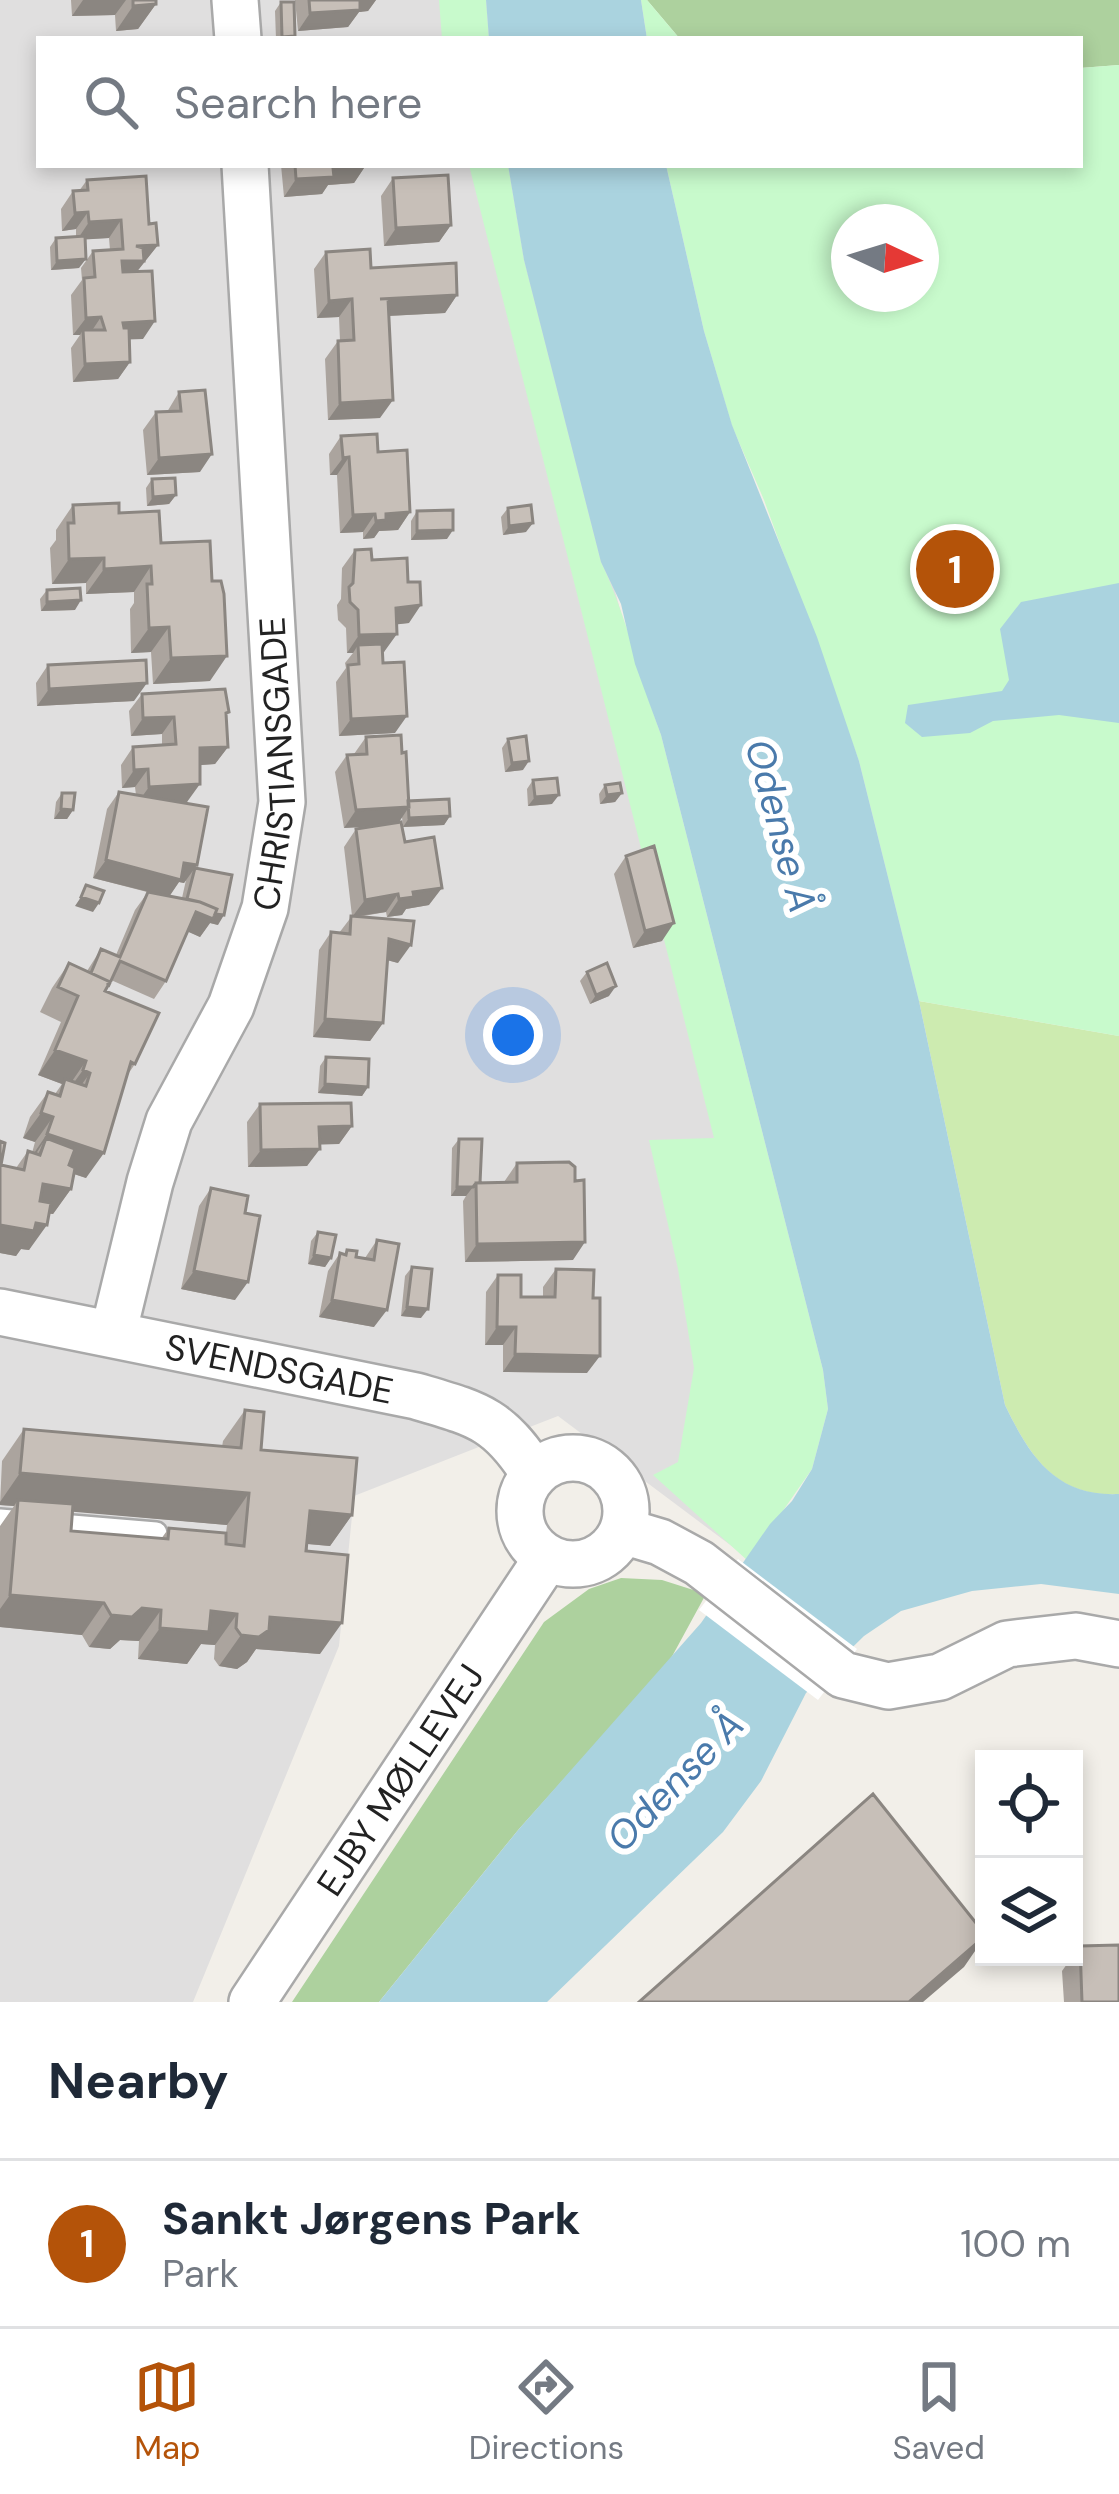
<!DOCTYPE html>
<html lang="en">
<head>
<meta charset="utf-8">
<style>
  body { margin:0; font-family:"DM Sans",sans-serif; background:#f2f2f3; color:#1f2937 }
  .controls { position:absolute; right:36px; bottom:36px; display:grid; overflow:hidden; border-radius:0px; box-shadow:0 6px 18px #0003 }
  .controls button { width:108px; height:108px; display:grid; place-items:center; padding:0; border:0; border-bottom:3px solid #e0e1e3; background:#fff; color:#1f2937; font:60px sans-serif }
  .compass { position:absolute; left:831px; top:204px; width:108px; height:108px; border-radius:50%; background:#fff; box-shadow:0 6px 18px #0003; rotate:94deg }
  .you { position:absolute; left:513px; top:1035px; width:42px; height:42px; margin:-30px; border:9px solid #fff; border-radius:50%; background:#1a73e8; box-shadow:0 0 0 18px #1a73e833 }
  .badge { display:grid; place-items:center; width:78px; height:78px; border-radius:50%; background:#b45309; color:#fff; font-size:39px; font-weight:700 }
  .pin { position:absolute; translate:-50% -50%; border:6px solid #fff; box-shadow:0 3px 12px #0006 }
  .list { margin:0; padding:0; list-style:none }
  h2 { display:flex; justify-content:space-between; align-items:center; height:156px; margin:0; padding:0 48px; font-size:51px }
  h2 small { font-size:39px; font-weight:400; color:#747a83 }
  .list li { display:grid; grid-template-columns:78px 1fr auto; gap:36px; align-items:center; box-sizing:border-box; height:168px; padding:0 48px; border-top:3px solid #e0e1e3 }
  .list b { display:block; font-size:45px; white-space:nowrap }
  .list p { margin:0; font-size:39px; white-space:nowrap; color:#747a83 }
  .list em { font-size:39px; font-style:normal; color:#747a83 }
  .icon { flex:none; width:66px; height:66px; fill:none; stroke:currentColor; stroke-width:2; stroke-linecap:round; stroke-linejoin:round }
  .map { position:relative; flex:none; width:1119px; height:2002px; overflow:hidden }
  .search { position:absolute; background:#fff; box-shadow:0 6px 18px #0003; left:36px; right:36px; top:36px; height:132px; display:flex; align-items:center; gap:30px; box-sizing:border-box; padding:0 42px; border-radius:0px; color:#747a83; font-size:45px }
  .sheet { height:324px; background:#fff }
  nav { display:flex; justify-content:space-around; align-items:center; box-sizing:border-box; height:168px; border-top:3px solid #e0e1e3; background:#fff; font-size:33px; color:#747a83 }
  nav a { display:grid; justify-items:center; gap:6px }
  nav .on { color:#b45309 }
  .map>svg:first-child { display:block }
  .residential { fill:#e0dfdf }
  .grass { fill:#cdebb0 }
  .forest { fill:#add19e }
  .park { fill:#c8facc; fill-rule:evenodd }
  .water { fill:#aad3df }
  .pier { fill:#fff }
  .lines { fill:none; stroke-linecap:round; stroke-linejoin:round }
  .lane-casing { stroke:#a9a9a9; stroke-width:26 }
  .street-casing { stroke:#a9a9a9; stroke-width:50 }
  .lane { stroke:#fff; stroke-width:21 }
  .street { stroke:#fff; stroke-width:45 }
  .wall { fill:#aba49e; fill-rule:evenodd }
  .shaded-wall { fill:#8b8681 }
  .building { fill:#c7bfb8; stroke:#8b8681; stroke-width:3 }
  .labels { text-anchor:middle; dominant-baseline:central; stroke-width:12; stroke-linejoin:round; paint-order:stroke }
  .street-label { font-size:36px; fill:#222; stroke:#fff }
  .water-label { font-size:39px; font-style:italic; fill:#4a7aab; stroke:#fff }
</style>
</head>
<body>
<div class="map">
<svg width="1119" height="2002" viewBox="0 0 1119 2002">
  <rect width="100%" height="100%" fill="#f2efe9"/>
  <path class="residential" d="M0,0H486L489,39H39V165H508L524,260L731,1013L749,1559L558,1416L354,1496L339,1646L193,2002H0Z"/>
  <path class="grass" d="M919,1001L1119,1036V1494C1055,1498 1029,1455 1005,1405Z"/>
  <path class="forest" d="M647,0H1119V65L1080,68V39H680Z
    M621,1578L662,1580L706,1594L669,1662L519,1829L379,2002H292L544,1622L589,1589Z"/>
  <path class="park" d="M439,0H486L489,39H442Z
    M641,0H647L680,39H647Z
    M1119,65V1036L919,1001L859,761L764,500L732,426L704,331L666,165H1080V68ZM849,222H921V294H849Z
    M469,165H508L524,260L601,562C627,617 640,677 661,735L823,1370L828,1409L812,1469L748,1561L653,1475L678,1462L694,1368L678,1269L649,1140L714,1138Z"/>
  <path class="water" d="M486,0H641L647,39H489Z
    M508,165H666L704,331L732,425L817,637L859,761L919,1001L1005,1405C1029,1455 1055,1497 1119,1494V1594L1041,1584L972,1591L901,1611L864,1636L806,1693L761,1781L723,1832L547,2002H379L519,1829L701,1623L770,1524L792,1501L812,1469L828,1409L823,1370L661,735L635,664L621,604L601,562L524,260Z
    M1119,583V723L1059,715L993,721L970,733L922,737L905,723L908,705L1002,691L1009,680L1000,629L1021,602Z"/>
  <path class="pier" d="M738,1559L857,1649L818,1700L699,1610Z"/>
  <g class="lines">
    <defs>
      <path id="lane" d="M0,1520L156,1533"/>
      <g id="street">
        <path d="M235,0L238,39"/>
        <path id="s1" d="M0,1312L416,1396C477,1414 499,1418 534,1474"/>
        <path id="s2" d="M113,1334L150,1182L169,1121L231,1006L265,908L282,802L245,165"/>
        <circle cx="573" cy="1511" r="53"/>
        <path d="M623,1531L660,1542L699,1563L843,1675L888,1686L940,1677L1007,1644L1076,1636L1119,1644"/>
        <path id="s3" d="M252,2002L547,1558"/>
      </g>
    </defs>
    <use href="#lane" class="lane-casing"/>
    <use href="#street" class="street-casing"/>
    <use href="#lane" class="lane"/>
    <use href="#street" class="street"/>
  </g>
  <path class="wall" d="M71,0H156V4L138,29L116,31L115,15L72,16Z
    M295,0H376L368,11L359,12L348,27L298,31Z
    M281,2L293,39H276L275,11Z
    M281,165H384L364,168L354,183L328,185L322,194L284,197Z
    M393,178L451,225L439,242L384,246L381,196Z
    M87,180L149,224L158,245L136,272L143,339H129L130,362L118,379L73,382L71,348L80,335H73L71,295L82,280L81,268L93,251L110,250L109,238L85,239L79,268L51,270L50,247L56,238L76,237V229L62,231L61,209L73,191H79Z
    M326,252L457,295L445,313L388,316L380,418L328,420L325,359L338,341H340L339,317L317,318L314,269Z
    M179,392L200,472L147,475L143,430L156,412H167Z
    M341,436L378,452L410,512L398,530L379,531L374,538L363,539V532L340,533L337,475H330L329,454Z
    M152,479L176,495L169,504L147,506L146,488Z
    M73,505L119,513L161,543L210,681L153,684L151,652L131,653L130,609L134,603V592L86,594V583L52,584L50,548L56,540V530Z
    M508,508L526,532L503,535L501,517Z
    M417,511L447,539L411,540V521Z
    M355,550L372,560L409,623L396,624L384,652H382L395,733L339,736L336,682L346,668L345,663L353,653H347L346,628L338,620L337,605L341,599L342,568Z
    M47,590L75,610L41,611L40,599Z
    M48,665L134,701L37,706L36,683Z
    M142,694L226,717L228,747L215,764L200,765L187,802H181L195,868L218,925L210,923L200,937L188,931L166,981L154,999L111,980L105,991L135,1064L126,1077L86,1178L74,1174L71,1189L53,1214H49L29,1250L21,1249L16,1256L0,1253V1141L1,1165L16,1168L28,1151L32,1153L35,1142L23,1138L30,1117L48,1092L55,1094L62,1084L38,1075L61,1022L40,1012L52,988L69,963L87,971L101,949L116,955L135,910L148,892L151,893L93,878L107,809L119,792L136,795L135,787L122,788L121,765L133,747L162,745V734L131,736L129,711ZM186,880L182,898L169,896L179,882L184,883Z
    M366,737L402,753L409,801L450,816L444,825L403,827L402,817L399,822L429,905L406,909L402,915L387,917L386,912L358,917L398,963L387,960L383,1023L370,1041L313,1037L319,950L331,932L339,933L352,916L344,847L356,829L375,826L344,828L335,772L347,755L354,754Z
    M508,739L523,770L505,772L502,748Z
    M533,780L552,804L528,806L527,789Z
    M605,785L622,793L615,802L600,804L599,794Z
    M62,793L73,810L67,819H54L56,802Z
    M626,856L662,941L633,948L614,874Z
    M587,972L609,996L590,1004L580,981Z
    M326,1057L368,1087L362,1096L318,1093L320,1066Z
    M260,1104L352,1126L339,1144H320L307,1166L248,1167L247,1122Z
    M459,1139L480,1183L504,1182L517,1163L573,1260L465,1262L463,1201L466,1196H451L452,1148Z
    M211,1188L245,1213L235,1300L181,1289L199,1206Z
    M318,1232L331,1258L325,1267L308,1264L311,1241Z
    M377,1240L374,1327L319,1317L328,1271L340,1253L344,1254L347,1250L356,1257L365,1258Z
    M412,1267L421,1318L401,1316L405,1276Z
    M556,1269L587,1373L503,1372V1345H485L486,1292L498,1275L521,1297H543V1287Z
    M245,1410L261,1450L352,1515L330,1546L307,1544L320,1654L256,1649L247,1662L237,1669L219,1666L214,1659L215,1645L201,1644L187,1664L138,1659L139,1641L120,1640L110,1649L89,1647L82,1635L0,1627V1526L14,1506L0,1505L2,1461L24,1429L222,1447L223,1441ZM72,1511L227,1525L226,1533L169,1528L161,1539L71,1531Z
    M1080,1946L1119,2002H1064L1062,1971L1072,1957H1074Z"/>
  <path class="shaded-wall" d="M83,0H126L115,15L72,16Z
    M356,0H376L368,11L359,12L348,27L298,31L310,13Z
    M156,4L138,29L116,31L133,6Z
    M356,165H384L364,168L354,183L328,185L322,194L284,197L296,179L333,168Z
    M88,212L76,229L62,231L75,213Z
    M121,220L109,238L77,240L89,222Z
    M451,225L439,242L384,246L396,228Z
    M158,245L132,278L110,279L136,246Z
    M86,259L79,268L51,270L57,261Z
    M457,295L445,313L367,317L380,299Z
    M352,299L339,317L317,318L329,301Z
    M101,317L89,335L83,330L80,335H73L86,318Z
    M155,321L143,339L111,340L123,323Z
    M130,362L118,379L73,382L85,364Z
    M393,400L380,418L328,420L340,403Z
    M212,454L200,472L147,475L159,458Z
    M349,457L337,475H330L343,458Z
    M176,495L169,504L147,506L153,497Z
    M410,512L398,530L379,531L374,538L363,539L376,521L386,514Z
    M375,514L363,532L340,533L353,515Z
    M533,523L526,532L503,535L509,526Z
    M453,530L447,539L411,540L417,531Z
    M104,558L86,583L52,584L69,559Z
    M151,566L134,592L86,594L104,569Z
    M81,600L75,610L41,611L47,602Z
    M421,605L409,623L383,626L396,608Z
    M169,627L151,652L131,653L149,628Z
    M397,634L384,652L358,653V645L353,653H347L359,635Z
    M227,656L210,681L153,684L171,658Z
    M147,683L134,701L37,706L49,689Z
    M407,716L395,733L339,736L351,719Z
    M174,717L162,734L131,736L143,718Z
    M228,747L215,764L188,766L200,748Z
    M529,761L523,770L505,772L512,763Z
    M148,769L135,787L122,788L134,770Z
    M200,784L187,802L136,805L149,787Z
    M622,793L615,802L600,804L607,795Z
    M559,795L552,804L528,806L535,797Z
    M409,807L397,825L344,828L356,810Z
    M61,809L73,810L67,819H54Z
    M450,816L444,825L403,827L409,818Z
    M106,860L184,863L197,865L184,883L179,882L169,897L93,878Z
    M442,888L429,905L406,909L402,915L387,917L399,899L413,892Z
    M398,894L386,912L352,917L365,900Z
    M81,897L99,903L93,912L75,906Z
    M185,907L224,915L218,925L210,923L200,937L184,930Z
    M674,923L662,941L633,948L645,931Z
    M389,939L411,945L398,963L376,957Z
    M616,986L609,996L590,1004L596,995Z
    M325,1019L383,1023L370,1041L313,1037Z
    M55,1050L86,1061L68,1087L65,1079L62,1084L38,1075Z
    M83,1070L90,1073L72,1098L65,1095Z
    M325,1084L368,1087L362,1096L318,1093Z
    M41,1113L53,1117L35,1142L23,1138Z
    M352,1126L339,1144L307,1145L319,1127Z
    M47,1134L104,1153L86,1178L35,1161L46,1138L32,1160L30,1159Z
    M320,1149L307,1166L248,1167L261,1150Z
    M43,1184L71,1189L53,1214L25,1209Z
    M457,1187H473L466,1196H451Z
    M36,1223L47,1225L29,1250L21,1249L16,1256L0,1253V1225Z
    M585,1242L573,1260L465,1262L477,1244Z
    M314,1255L331,1258L325,1267L308,1264Z
    M194,1271L248,1282L235,1300L181,1289Z
    M332,1300L387,1310L374,1327L319,1317Z
    M407,1307L428,1309L421,1318L401,1316Z
    M497,1327H516L503,1345H485Z
    M515,1354L600,1356L587,1373L503,1372Z
    M20,1473L249,1493L227,1525L18,1507V1500L14,1506L0,1505V1502Z
    M310,1511L352,1515L330,1546L287,1542Z
    M10,1595L104,1603L82,1635L0,1627V1609Z
    M142,1608L161,1610L139,1641L120,1640L110,1649L89,1647L111,1615Z
    M211,1611L237,1614L215,1645L201,1644L187,1664L138,1659L160,1628Z
    M270,1617L342,1623L320,1654L256,1649L247,1662L237,1669L219,1666L241,1635Z
    M984,1938L964,1967L923,2002H909Z"/>
  <path class="building" d="M133,0H156V4L133,6Z
    M309,0H360V10L310,13Z
    M281,2H294L295,36L282,37Z
    M295,165H366V166L333,168L334,177L296,179Z
    M448,175L451,225L396,228L393,178Z
    M146,176L149,224L156,223L158,245L136,246L143,248L144,261H122L123,272L152,271L155,321L123,323L124,328H129L130,362L85,364L83,330H105L101,317L86,318L84,278L95,277L93,251L123,249L121,220L89,222L88,212L75,213L73,191L88,190L87,180Z
    M85,236L86,259L57,261L56,238Z
    M370,249L371,268L456,263L457,295L380,299H388L393,400L340,403L338,341L354,340L352,299L329,301L326,252Z
    M205,390L212,454L159,458L156,412L181,411L179,392Z
    M377,434L378,452L407,450L410,512L386,514V520L376,521L375,514L353,515L349,457L343,458L341,436Z
    M175,478L176,495L153,497L152,479Z
    M119,503V513L159,511L161,543L210,541L212,581H221L224,594L227,656L171,658L169,627L149,628L147,584H152L151,566L104,569V558L69,559L68,523H74L73,505Z
    M531,505L533,523L509,526L508,508Z
    M453,510V530L417,531V511Z
    M371,549L372,560L407,558L408,582H420L421,605L396,608L397,634L359,635L358,610L350,602L349,587L353,583L355,550Z
    M80,588L81,600L47,602V590Z
    M382,644L383,663L404,662L407,716L351,719L348,665L359,664L358,645Z
    M146,660L147,683L49,689L48,665Z
    M225,689L229,712L226,713L228,747L200,748V784L149,787L148,769L134,770L133,747L176,744L174,717L143,718L142,694Z
    M401,735L402,753L406,752L409,807L356,810L347,755L367,754L366,737Z
    M526,736L529,761L512,763L508,739Z
    M557,778L559,795L535,797L533,780Z
    M620,783L622,793L607,795L605,785Z
    M119,792L208,807L197,865L184,863L181,880L106,860Z
    M62,793H75L73,810L61,809Z
    M449,799L450,816L409,818L408,801Z
    M401,822L405,842L434,837L442,888L413,892L414,897L399,899L398,894L365,900L356,829Z
    M654,846L674,923L645,931L626,856Z
    M195,868L232,875L224,915L215,914L217,909L200,902L187,899Z
    M86,885L104,891L99,903L81,897Z
    M148,892L200,902L217,909L213,919L196,912L166,981L120,961L109,985L108,984L110,982L91,973L101,949L120,957Z
    M351,916L414,921L411,945L389,939L383,1023L325,1019L331,932L350,934Z
    M69,963L110,982L105,991L159,1013L135,1064L131,1062L104,1153L47,1134L53,1117L41,1113L48,1092L60,1096L65,1079L86,1086L90,1073L83,1070L86,1061L55,1050L78,996L58,987Z
    M607,963L616,986L596,995L587,972Z
    M326,1057L369,1059L368,1087L325,1084Z
    M351,1103L352,1126L319,1127L320,1149L261,1150L260,1104Z
    M46,1138L75,1149L69,1165L75,1168L71,1189L43,1184L40,1201L51,1203L47,1225L36,1223L34,1231L0,1225V1141L5,1143L1,1165L24,1170L28,1151L40,1155Z
    M459,1139H482L480,1183H476L473,1187H457Z
    M569,1162L575,1167V1181L584,1180L585,1242L477,1244L476,1183L517,1182V1163Z
    M211,1188L248,1196L245,1213L260,1216L248,1282L194,1271Z
    M318,1232L336,1235L331,1258L314,1255Z
    M377,1240L399,1244L387,1310L332,1300L340,1253L346,1255L347,1250L357,1251L356,1257L374,1260Z
    M412,1267L432,1269L428,1309L407,1307Z
    M556,1269L594,1270L593,1298H600V1356L515,1354L516,1327H497L498,1275H521V1297H555Z
    M245,1410L264,1412L261,1450L357,1458L352,1515L310,1511L306,1551L348,1555L342,1623L270,1617L269,1630L259,1637L241,1635L236,1628L237,1614L211,1611L209,1632L160,1628L161,1610L142,1608L132,1617L111,1615L104,1603L10,1595L18,1500L73,1504L71,1531L168,1539L169,1528L226,1533V1544L244,1546L249,1493L20,1473L24,1429L241,1448Z
    M873,1794L984,1933V1937L909,2002H639Z
    M1119,1945V2002H1082L1080,1946Z"/>
  <g class="labels">
    <g class="street-label">
      <text stroke="none"><textPath href="#s2" startOffset="600">CHRISTIANSGADE</textPath></text>
      <text stroke="none"><textPath href="#s1" startOffset="285">SVENDSGADE</textPath></text>
      <text stroke="none"><textPath href="#s3" startOffset="267">EJBY MØLLEVEJ</textPath></text>
    </g>
    <g class="water-label">
      <text transform="translate(781 826) rotate(75)">Odense Å</text>
      <text transform="translate(675 1781) rotate(-46)">Odense Å</text>
    </g>
  </g>
</svg>
<div class="controls">
<button><svg class="icon" aria-label="locate" viewBox="0 0 24 24"><circle cx="12" cy="12" r="6"/><path d="M12 2v4M12 18v4M2 12h4M18 12h4"/></svg></button>
<button><svg class="icon" aria-label="layers" viewBox="0 0 24 24"><path d="M12 4l9 5-9 5-9-5zM3 14l9 5 9-5"/></svg></button>
</div>
<svg class="compass" viewBox="-18 -18 36 36"><path d="M0-13l5 13h-10z" fill="#e53935"/><path d="M0 13l5-13h-10z" fill="#747a83"/></svg>
<div class="you"></div>
<div class="pin badge" style="left:955px;top:569px">1</div>
<div class="search"><svg class="icon" aria-label="search" viewBox="0 0 24 24"><circle cx="10" cy="10" r="6"/><path d="M15 15l6 6"/></svg>Search here</div>
</div>
<section class="sheet">
<h2>Nearby<small></small></h2>
<ul class="list">
<li><span class="badge">1</span><div><b>Sankt Jørgens Park</b><p>Park</p></div><em>100 m</em></li>
</ul>
</section>
<nav>
<a class="on"><svg class="icon" aria-label="map" viewBox="0 0 24 24"><path d="M3 6l6-2 6 2 6-2v14l-6 2-6-2-6 2zM9 4v14M15 6v14"/></svg>Map</a>
<a><svg class="icon" aria-label="directions" viewBox="0 0 24 24"><path d="M12 3l9 9-9 9-9-9zM9 14v-3h6M13 9l2 2-2 2"/></svg>Directions</a>
<a><svg class="icon" aria-label="saved" viewBox="0 0 24 24"><path d="M7 4h10v16l-5-4-5 4z"/></svg>Saved</a>
</nav>
</body>
</html>
